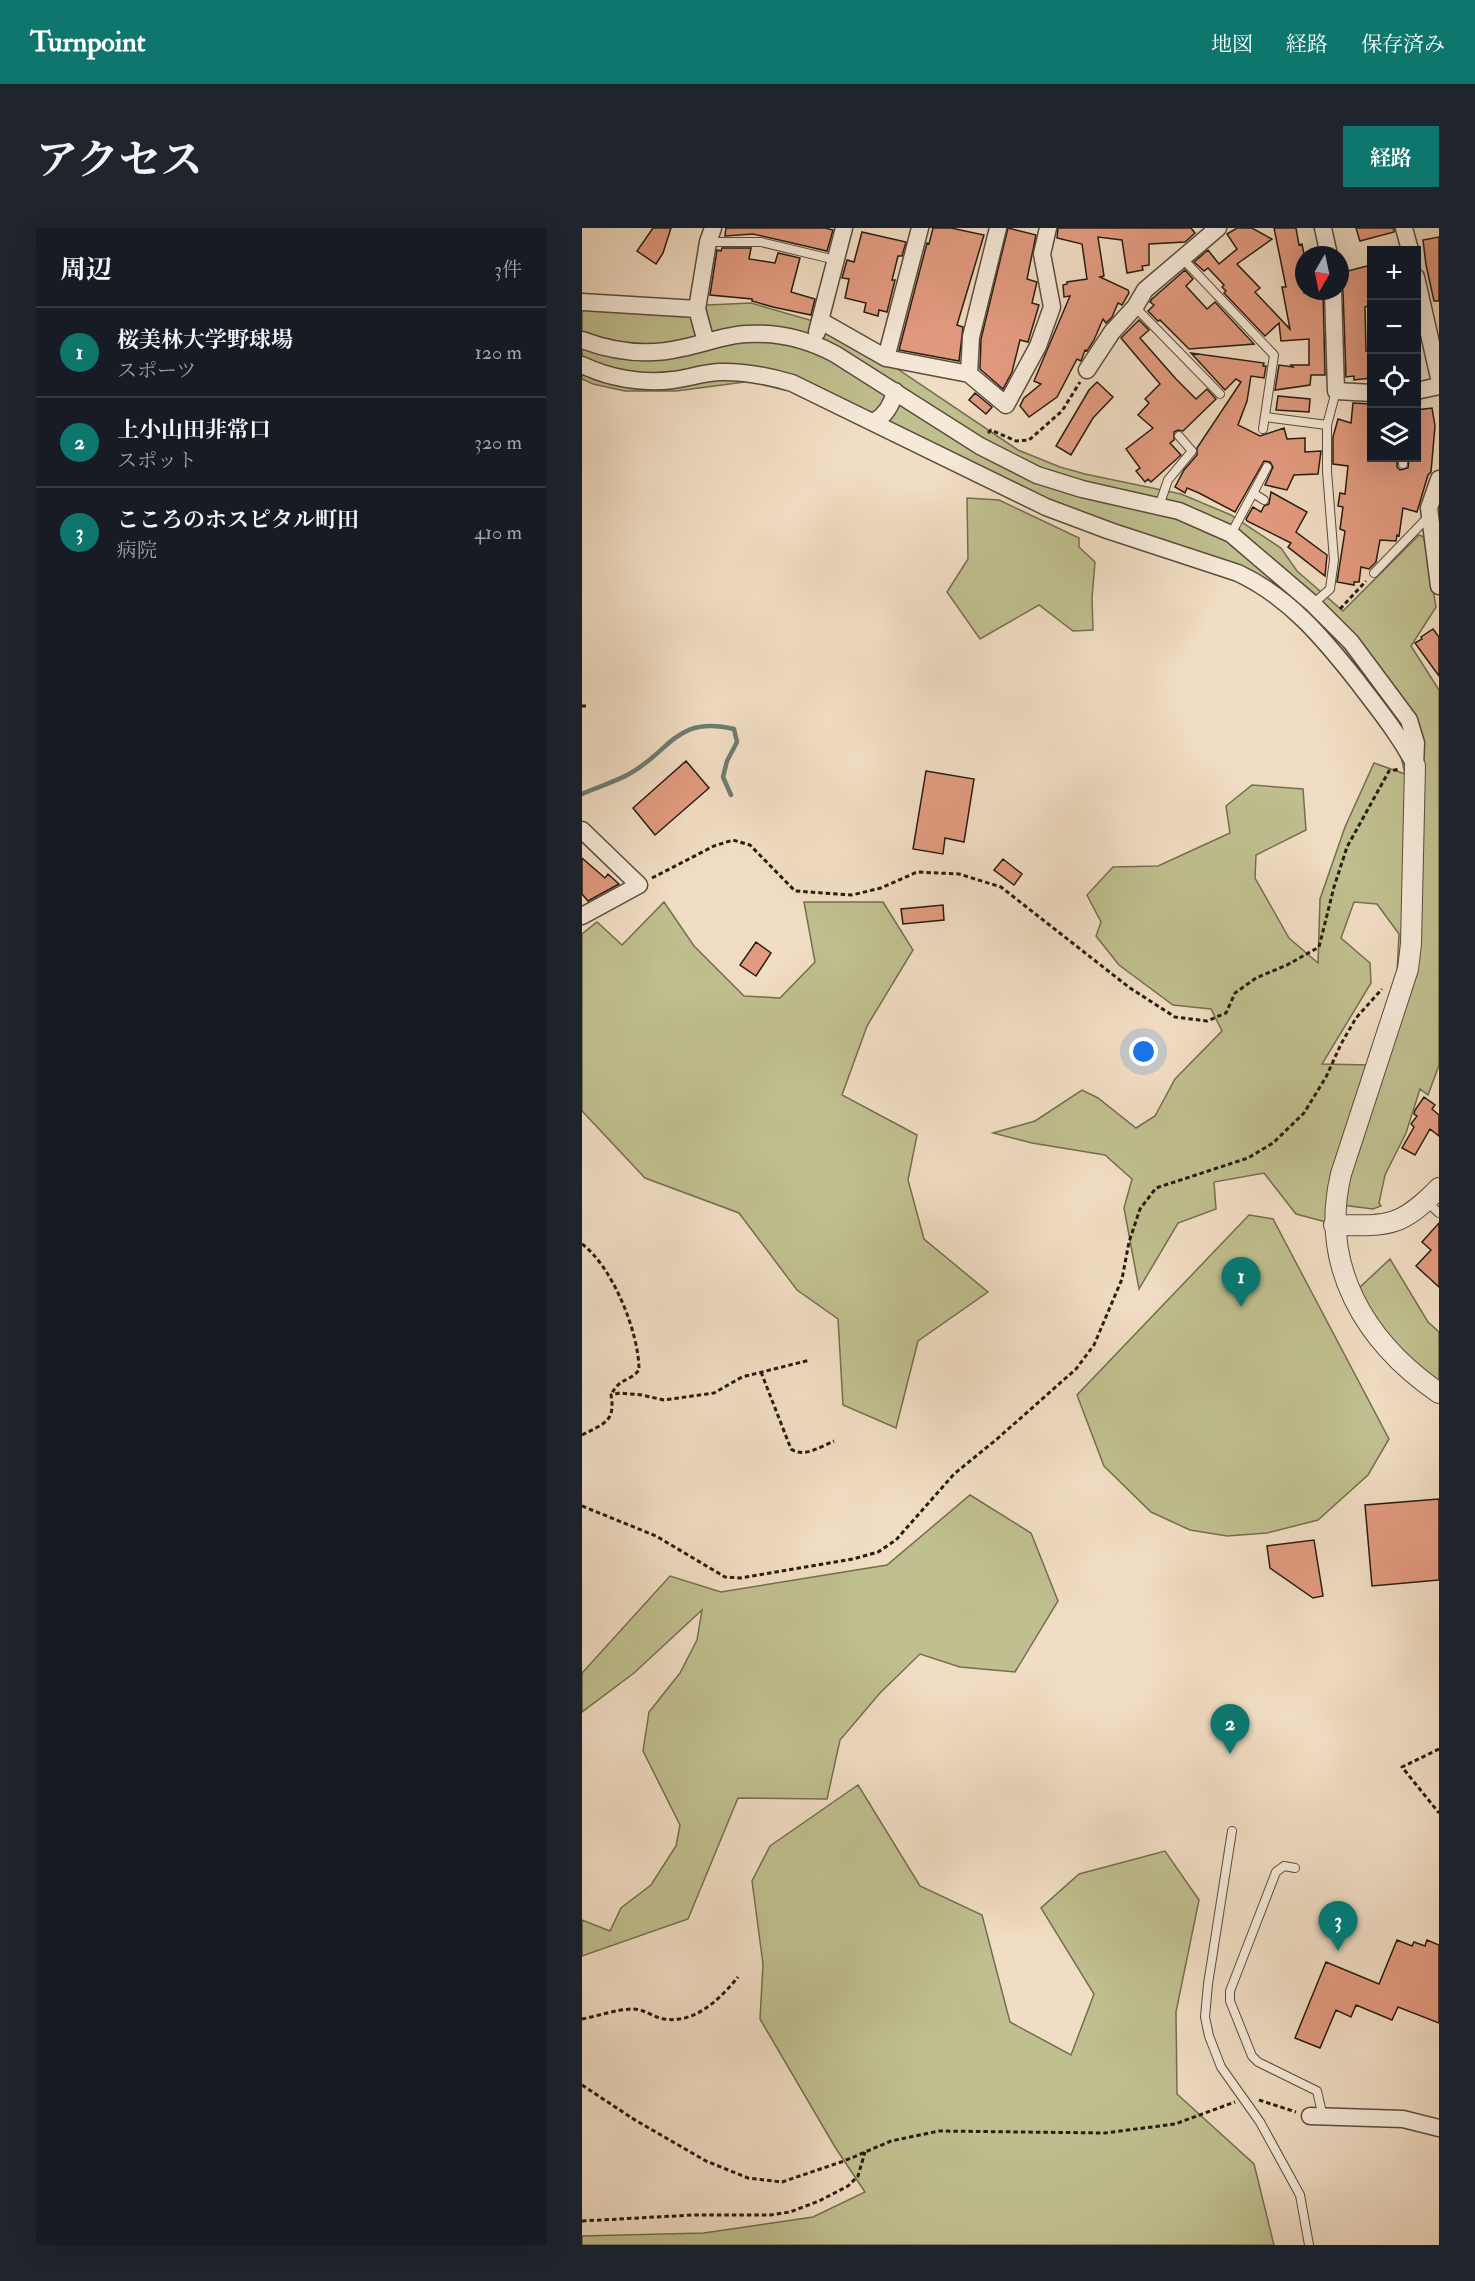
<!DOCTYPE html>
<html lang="ja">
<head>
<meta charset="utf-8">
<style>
  body { margin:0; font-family:"IM FELL Double Pica","Noto Serif JP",serif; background:#20242c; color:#f1f3f6 }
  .controls { position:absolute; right:18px; top:18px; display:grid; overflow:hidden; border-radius:0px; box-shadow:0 6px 24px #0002 }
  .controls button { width:54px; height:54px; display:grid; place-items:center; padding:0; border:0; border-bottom:2px solid #363941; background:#171b24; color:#f1f3f6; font:30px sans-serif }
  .compass { position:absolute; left:713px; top:18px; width:54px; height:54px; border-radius:50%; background:#171b24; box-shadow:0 6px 24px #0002; rotate:189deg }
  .you { position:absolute; left:562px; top:824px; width:21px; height:21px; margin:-15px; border:4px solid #fff; border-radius:50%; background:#1a73e8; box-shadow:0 0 0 9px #1a73e833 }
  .badge { display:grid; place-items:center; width:39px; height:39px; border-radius:50%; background:#0f766e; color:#fff; font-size:20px; font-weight:700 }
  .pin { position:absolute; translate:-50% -50px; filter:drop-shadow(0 2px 3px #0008) }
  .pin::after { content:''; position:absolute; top:32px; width:21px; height:18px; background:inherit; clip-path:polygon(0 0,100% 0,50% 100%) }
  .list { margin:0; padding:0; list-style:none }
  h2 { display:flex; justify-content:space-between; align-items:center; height:78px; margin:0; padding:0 24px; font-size:26px }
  h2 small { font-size:20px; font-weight:400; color:#9ea1a6 }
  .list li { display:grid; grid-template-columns:39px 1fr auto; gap:18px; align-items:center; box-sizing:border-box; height:90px; padding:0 24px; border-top:2px solid #363941 }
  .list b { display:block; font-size:22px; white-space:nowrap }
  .list p { margin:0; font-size:20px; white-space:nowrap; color:#9ea1a6 }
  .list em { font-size:20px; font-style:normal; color:#9ea1a6 }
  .icon { flex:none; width:33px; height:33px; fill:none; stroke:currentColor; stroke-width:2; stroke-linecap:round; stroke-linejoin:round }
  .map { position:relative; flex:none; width:857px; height:2017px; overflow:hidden; border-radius:0px }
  header { display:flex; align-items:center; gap:36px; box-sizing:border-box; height:84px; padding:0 30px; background:#0f766e; color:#fff }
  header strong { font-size:28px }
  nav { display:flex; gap:33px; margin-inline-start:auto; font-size:21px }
  .intro { display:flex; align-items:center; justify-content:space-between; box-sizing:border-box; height:144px; padding:0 36px }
  h1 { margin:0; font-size:42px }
  .button { padding:15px 27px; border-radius:0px; background:#0f766e; color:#fff; font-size:21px; font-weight:700 }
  main { display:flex; gap:36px; padding:0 36px }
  aside { flex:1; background:#171b24; border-radius:0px; box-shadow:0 6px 24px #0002 }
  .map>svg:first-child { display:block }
  .green { fill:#c0bf8f; stroke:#746e50; stroke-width:1.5 }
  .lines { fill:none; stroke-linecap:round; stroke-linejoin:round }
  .stream { stroke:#6d7c72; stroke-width:4.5 }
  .building { fill:#e39b80; stroke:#281d11; stroke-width:1.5 }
  .service-casing { stroke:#5a4d3e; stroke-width:10 }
  .minor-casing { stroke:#5a4d3e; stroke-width:19 }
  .tertiary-casing { stroke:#5a4d3e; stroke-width:22 }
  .path { stroke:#281d11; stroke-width:3; stroke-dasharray:4.5 3; stroke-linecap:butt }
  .service { stroke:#f6e9d8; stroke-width:8 }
  .minor { stroke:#f6e9d8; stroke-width:16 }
  .tertiary { stroke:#f6e9d8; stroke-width:20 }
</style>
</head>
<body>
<header>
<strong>Turnpoint</strong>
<nav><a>地図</a><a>経路</a><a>保存済み</a></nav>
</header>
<div class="intro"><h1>アクセス</h1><a class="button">経路</a></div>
<main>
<aside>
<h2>周辺<small>3件</small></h2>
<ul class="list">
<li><span class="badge">1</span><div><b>桜美林大学野球場</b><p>スポーツ</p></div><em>120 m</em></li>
<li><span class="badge">2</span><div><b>上小山田非常口</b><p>スポット</p></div><em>320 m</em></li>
<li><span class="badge">3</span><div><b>こころのホスピタル町田</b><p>病院</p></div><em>410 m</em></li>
</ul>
</aside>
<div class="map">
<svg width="857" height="2017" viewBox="0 0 857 2017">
  <rect width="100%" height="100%" fill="#f1ddc3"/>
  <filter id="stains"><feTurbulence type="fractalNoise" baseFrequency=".00333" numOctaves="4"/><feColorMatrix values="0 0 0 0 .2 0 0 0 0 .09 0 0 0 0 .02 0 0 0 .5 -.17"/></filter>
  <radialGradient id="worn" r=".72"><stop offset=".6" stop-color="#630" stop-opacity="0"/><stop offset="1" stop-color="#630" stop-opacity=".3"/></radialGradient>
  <path class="green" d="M0,69L125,77L169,75L231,93L308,136L436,222L478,239L503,246L599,266L649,287L699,320L715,343L761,383L837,307L842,309L854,379L829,418L857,462V837L846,867L838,861L824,905L803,947L797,975L799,978L791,981L760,977L814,765L817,706L795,676L772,674L759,710L788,735L789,755L740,836L787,837C771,882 743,947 744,994L714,986L682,945L632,954L634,981L596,995L557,1061L542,980L550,951L523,927L450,915L411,905L453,893L500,862L516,870L554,900L573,888L593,851L640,803L629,781L591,777L537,737L514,708L519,694L505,667L531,639L576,638L648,605L644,578L670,557L721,561L724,602L674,627L673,650L707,710L736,735L738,671L763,599L792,535L823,546L818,524L738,415L669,356L526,309L228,169L178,152L94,163H43L11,156L0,151Z
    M385,270L417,272L497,310V319L513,334L510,370L511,402L491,403L457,377L398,411L365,364L386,331Z
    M82,674L112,718L162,768L198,770L233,734L222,674H301L331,722L285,798L260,867L335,907L326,952L342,1011L406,1064L336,1113L314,1200L261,1177L256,1091L215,1062L157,985L63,950L0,883V706L15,694L40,717Z
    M667,987L691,991L807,1211L786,1247L736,1292L685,1305L645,1308L608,1302L569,1284L522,1238L495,1167Z
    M808,1031L846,1094L857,1104V1155L834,1137L799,1100L776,1061Z
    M388,1267L449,1305L476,1373L433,1444L378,1439L338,1426L298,1465L258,1512L245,1571L156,1570L106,1691L0,1728V1692L28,1703L39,1680L69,1657L94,1618L98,1597L61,1523L67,1484L98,1445L115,1412L120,1382L52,1445L0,1484V1445L88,1348L139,1364L305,1337Z
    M276,1557L338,1658L400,1687L428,1794L489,1827L512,1766L459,1680L497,1646L583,1623L617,1672L594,1784L595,1866L672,1936L692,2017H0V2008L122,2005L231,1989L283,1964L253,1919L178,1791L181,1736L170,1653L188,1618Z"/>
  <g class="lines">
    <path class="stream" d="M0,566C15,559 33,554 47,546C89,523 94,487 152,501L155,514L145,533L141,549L149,567"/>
  </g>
  <path class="building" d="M71,0H89L81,25L74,36L55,23Z
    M144,0H243L251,2L245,23L171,6L143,8Z
    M351,0H369L402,7L375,97L381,99L377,133L317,122L345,15L347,16Z
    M426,0L454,7L445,51L455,54L450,75L457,77L446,114L438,112L430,144L421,161L398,141L399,111Z
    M476,0H609L613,5L603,14L567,16V37L560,38L561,42L545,45L540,12L516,9L522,48L518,49L546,62L547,65L540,77L536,75L530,89L524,95L521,91L512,112L505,123L503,122L499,133L495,131L475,169L447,189L438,178L442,170L459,156L452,153L488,68L482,69L481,57L485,56V54L505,51L500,16L475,10Z
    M655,0H670L690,11L655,36L678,60L673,64L708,101L700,59H704L692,0H714L717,17L720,16L722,26V65L741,64L743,147H729L728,157L693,162L697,137L711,139L709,137H727V111L699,113L697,95L683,108L642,65L644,63L640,59L642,57L626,40L622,43L612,34L626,22L637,36L655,21L645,6Z
    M774,0H812V4L778,13Z
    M280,4L324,14L320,28H316L310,52H313L305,84L297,82L296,88L282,84L284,75L263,70L267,51L260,50L265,32L272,34Z
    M857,9V73H852L844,37L841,12Z
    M140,20H169L167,31L193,35L196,25L218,30L209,64L233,71L229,87L191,79L170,73V71L128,67L135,22L139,23Z
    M789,37V77L783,79L784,123H789V150L772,152V148L764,149L761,63L758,56V45Z
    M603,42L611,51L604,58L625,81L633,74L672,116L607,121L578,92L576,93L566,83L572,77L568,74L570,71Z
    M557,92L567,102L558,110L594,151L614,171L625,161L634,171L601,203L596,202L592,204V212L588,215L599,227L569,254L566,251L563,254L554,243L558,240L544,221L571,200L556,187L567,175L563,171L578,156L539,110Z
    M609,125L682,135L681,138H684L682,150L669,148L665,173L656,197L678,208L702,200L705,211L723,210V224L739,223L736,246L712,247L705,262L683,257L691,239L688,234L682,233L653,284L617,265L605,260L603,265L593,259L602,242L615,227V220L659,154L654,151L643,162Z
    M515,154L531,169L511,190L489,227L474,218L507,162Z
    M393,165L410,179L404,186L387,172Z
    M696,168L728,171L727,184L694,182Z
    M771,175L789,176V230H815V239L818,242L826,240L827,230H834V182L850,180L853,198L849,244L846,247L835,284L821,280L817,308L815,307L814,313L798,312L794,334L787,341L779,339L777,354H772V357L755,354L763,303L758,301L761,279L756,278L758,265L763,266L766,238L751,236V209L756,191L769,195Z
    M689,264L725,284L714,304L745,327L743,348L706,319L709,315L665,293L664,291L671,279L679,284L682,278L687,276Z
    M851,401L857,409V448L833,415L840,411L839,409Z
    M104,533L127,560L73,607L51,580Z
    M344,543L392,551L382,614L363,610L361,626L331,621Z
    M0,630L23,650L26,646L37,656L6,673L0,666Z
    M421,631L440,646L432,657L412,642Z
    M361,677L362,692L321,696L319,681Z
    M174,714L189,725L174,748L158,737Z
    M842,869L853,877L850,881L857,887V908L848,901L833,927L820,920L832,899L829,896L835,888L832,886L833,882Z
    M857,995V1059L834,1038L849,1022L840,1014Z
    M857,1271V1352L790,1358L783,1277Z
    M732,1312L741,1368L731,1370L688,1340L685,1318Z
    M815,1712L830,1718L832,1714L843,1718L845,1712L857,1717V1795L816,1779L810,1792L774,1777L769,1789L754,1782L738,1820L713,1810L744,1734L797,1756Z"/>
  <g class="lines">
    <defs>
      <path id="service" d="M126,14H179L254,32
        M600,30L692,127L681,201
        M553,79L638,166
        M683,189L745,197
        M821,236V230
        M671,265L682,272
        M577,278L586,252L610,223L597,208
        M649,306L685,239
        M792,345L847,288
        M731,376L748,361L752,332L745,243V197L754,163
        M844,973L857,985
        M650,1603L626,1756L623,1789L627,1808L639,1839L678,1894L718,1967L727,2017
        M713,1640L702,1638L694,1644L648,1763V1773L670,1828L676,1834L735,1863L741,1889"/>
      <path id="minor" d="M741,0L747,27
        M822,0L828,22
        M834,49L857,150
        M751,63L754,163L790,165
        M0,74L115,81
        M239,93L304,130L387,146L424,177L456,118L470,79L460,26L466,0
        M235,104L262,0
        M0,112C32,124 67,128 100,120C121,116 143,107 164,106C196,104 225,111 253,126L398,218L455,247L500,261L597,283L649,306L731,376L769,414L827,492L834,515L833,538
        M124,114L115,81L126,14L131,0
        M304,130L338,0
        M0,137C27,150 60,156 91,152C106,150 121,145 137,144C162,143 186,148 210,155L464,279L528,303L656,345C707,369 741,410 775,453C796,481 817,506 833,537
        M505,142L530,104L553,79L563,62L636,0
        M387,146L389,109L416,0
        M834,163L857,158
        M292,194C304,187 310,177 313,163
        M857,251L847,280L857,358
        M0,602L57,657L0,688
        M728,1888L821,1891L857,1900"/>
      <path id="tertiary" d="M833,538L829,716L826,741L759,946C737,1038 783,1114 857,1165
        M752,997C806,998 818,1000 857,960"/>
    </defs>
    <use href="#service" class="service-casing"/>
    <use href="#minor" class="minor-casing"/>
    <use href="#tertiary" class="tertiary-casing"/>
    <path class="path" d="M406,205L409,202L434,213L447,212L480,183L498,154
      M758,381L784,353
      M0,478H4
      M70,650L132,618L151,612L168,617L213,663L270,667L299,660L335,644L377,646L419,659L548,760L593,789L625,793L644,785L653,765L674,750L705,737L737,719L752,659L765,619L807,543L818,541
      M0,1016C30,1038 57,1104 57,1142C46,1155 38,1149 29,1167
      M179,1144L209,1221C222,1230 238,1219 252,1213
      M0,1207C21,1196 34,1194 29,1167L38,1165L60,1167L82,1172L132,1165L160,1149L228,1132
      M0,1278L74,1308L143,1349L158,1350L271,1331L296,1324L314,1312L372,1246L415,1211L494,1141L512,1117L540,1051L547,1014L558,981L574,960L666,930L691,915L722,885L744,849L759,816L774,790L800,761
      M857,1521L820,1539L857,1585
      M0,1791C16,1788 35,1781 51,1781C62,1781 71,1789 82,1791C113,1796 138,1771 156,1749
      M0,1857L53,1892L124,1933L166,1950L200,1954L262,1933L309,1913L357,1903L523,1905L593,1896L653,1874
      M677,1872L714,1884
      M0,1993L111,1987H188L208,1984L237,1973L266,1958L276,1948L283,1924"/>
    <use href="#service" class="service"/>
    <use href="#minor" class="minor"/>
    <use href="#tertiary" class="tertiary"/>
  </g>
  <rect width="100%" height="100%" filter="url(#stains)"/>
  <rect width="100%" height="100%" fill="url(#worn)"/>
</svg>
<div class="controls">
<button>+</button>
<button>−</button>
<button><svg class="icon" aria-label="locate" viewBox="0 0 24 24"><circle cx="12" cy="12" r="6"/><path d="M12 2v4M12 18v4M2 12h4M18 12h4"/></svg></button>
<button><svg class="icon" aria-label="layers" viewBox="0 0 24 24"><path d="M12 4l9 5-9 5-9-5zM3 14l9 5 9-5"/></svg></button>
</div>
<svg class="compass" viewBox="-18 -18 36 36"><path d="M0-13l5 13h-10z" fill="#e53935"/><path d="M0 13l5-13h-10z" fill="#9ea1a6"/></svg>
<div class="you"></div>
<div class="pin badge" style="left:659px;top:1079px">1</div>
<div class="pin badge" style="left:648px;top:1526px">2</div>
<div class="pin badge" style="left:756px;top:1723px">3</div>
</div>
</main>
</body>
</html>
